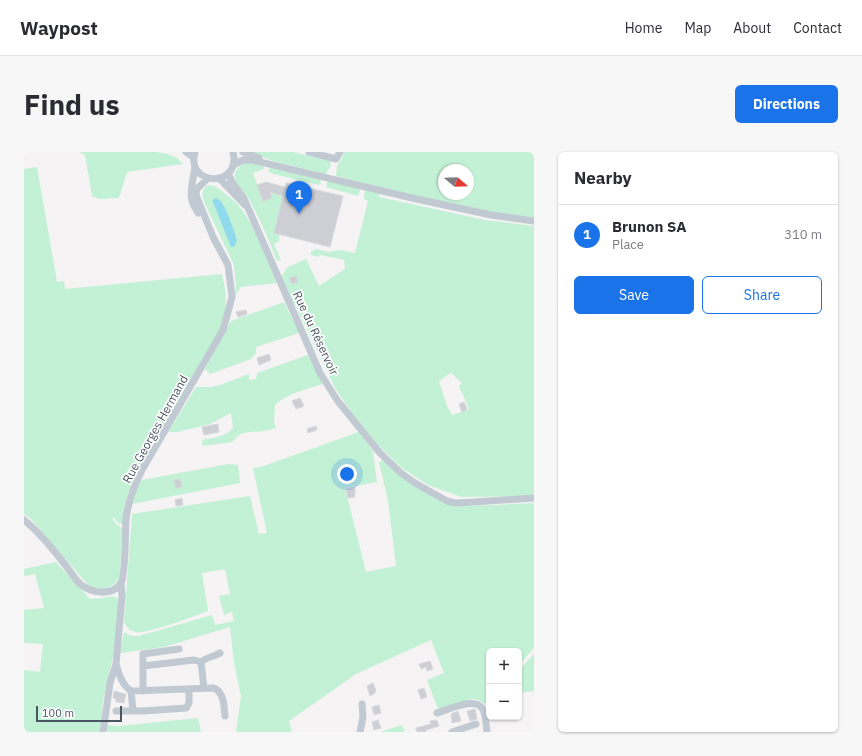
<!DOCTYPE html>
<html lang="en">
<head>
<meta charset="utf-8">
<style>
  body { margin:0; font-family:"IBM Plex Sans",sans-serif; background:#f7f7f7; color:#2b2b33 }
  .controls { position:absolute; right:12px; bottom:12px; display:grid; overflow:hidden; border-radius:6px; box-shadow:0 1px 3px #0004 }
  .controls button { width:36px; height:36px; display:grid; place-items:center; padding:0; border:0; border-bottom:1px solid #e1e1e2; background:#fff; color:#2b2b33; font:20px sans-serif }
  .compass { position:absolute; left:414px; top:12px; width:36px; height:36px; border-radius:50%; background:#fff; box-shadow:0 1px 3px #0004; rotate:109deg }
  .scale { position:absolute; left:12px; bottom:10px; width:86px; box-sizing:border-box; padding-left:4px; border:2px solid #4a5661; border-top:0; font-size:11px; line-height:14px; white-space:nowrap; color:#4a5661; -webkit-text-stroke:3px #fff; paint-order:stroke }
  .you { position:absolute; left:323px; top:322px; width:14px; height:14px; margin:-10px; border:3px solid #fff; border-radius:50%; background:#1a73e8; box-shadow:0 0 0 6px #1a73e833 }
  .badge { display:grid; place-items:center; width:26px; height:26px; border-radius:50%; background:#1a73e8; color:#fff; font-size:13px; font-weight:700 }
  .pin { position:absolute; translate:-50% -33px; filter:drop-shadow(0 1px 2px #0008) }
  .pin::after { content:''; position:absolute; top:21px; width:14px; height:12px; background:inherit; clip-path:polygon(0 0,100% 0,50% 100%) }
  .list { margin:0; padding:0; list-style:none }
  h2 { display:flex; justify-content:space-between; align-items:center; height:52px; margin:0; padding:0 16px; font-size:17px }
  h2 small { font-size:13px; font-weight:400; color:#7c7c81 }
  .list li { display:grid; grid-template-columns:26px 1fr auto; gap:12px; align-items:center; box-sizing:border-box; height:60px; padding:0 16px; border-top:1px solid #e1e1e2 }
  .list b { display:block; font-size:15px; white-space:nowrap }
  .list p { margin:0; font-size:13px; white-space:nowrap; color:#7c7c81 }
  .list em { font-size:13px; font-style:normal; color:#7c7c81 }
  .actions { display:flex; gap:8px; padding:12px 16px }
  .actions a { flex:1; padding:9px 0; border:1px solid #1a73e8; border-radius:6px; text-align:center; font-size:14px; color:#1a73e8 }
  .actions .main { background:#1a73e8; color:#fff }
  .map { position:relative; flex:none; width:510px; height:580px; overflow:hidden; border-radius:6px }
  header { display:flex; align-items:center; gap:24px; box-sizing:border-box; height:56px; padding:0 20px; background:#fff; border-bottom:1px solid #e1e1e2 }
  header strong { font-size:19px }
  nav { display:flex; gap:22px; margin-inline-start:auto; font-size:14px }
  .intro { display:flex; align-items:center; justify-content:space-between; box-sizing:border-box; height:96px; padding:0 24px }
  h1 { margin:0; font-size:28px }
  .button { padding:10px 18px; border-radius:6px; background:#1a73e8; color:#fff; font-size:14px; font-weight:700 }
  main { display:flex; gap:24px; padding:0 24px }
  aside { flex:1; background:#fff; border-radius:6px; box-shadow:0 1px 3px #0004 }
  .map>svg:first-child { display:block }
  .green { fill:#c3f1d5; fill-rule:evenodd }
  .water { fill:#90daee }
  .building { fill:#cdcfd5; stroke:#d7d9de }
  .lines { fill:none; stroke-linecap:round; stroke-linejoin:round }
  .minor { stroke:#c1cad2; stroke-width:7 }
  .labels { text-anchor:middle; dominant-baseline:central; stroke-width:3.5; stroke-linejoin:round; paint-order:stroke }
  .street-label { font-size:12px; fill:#4a5661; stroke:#fff }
</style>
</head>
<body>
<header>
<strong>Waypost</strong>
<nav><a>Home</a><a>Map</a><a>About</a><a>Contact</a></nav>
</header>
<div class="intro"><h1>Find us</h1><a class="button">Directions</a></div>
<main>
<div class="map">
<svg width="510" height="580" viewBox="0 0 510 580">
  <rect width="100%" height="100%" fill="#f5f3f3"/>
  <path class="green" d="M55,0H133C144,2 152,3 159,12L103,20L95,46L75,47L68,44L61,3Z
    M227,0H269L306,9L307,13L302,22L249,9Z
    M320,0H510V66L464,60L397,46L312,24L313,14L316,9H317ZM420,18H444V42H420Z
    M223,10L239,13L240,15V17L229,21L239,49L248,46L246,40L259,44L255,89L250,92L257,108L253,109C244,86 234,62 221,41C217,36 211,32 211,26C210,18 216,13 223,10Z
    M13,15L33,130L40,129L41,137L198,122C203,144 203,151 199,173L113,322L103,344L99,372C95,373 92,369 90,366H88L93,373L98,376L96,424C90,437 75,441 64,433L7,367L0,362V17Z
    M247,16L296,26L297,31L295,33L246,21L244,18Z
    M307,28L334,36L336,38L334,44L302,35L303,30Z
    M184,33C191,33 195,37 200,41C207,46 213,51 218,58C232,76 243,109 253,131L217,135L211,144L212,135L210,113L181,52C178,43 176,40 184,33Z
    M342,38L355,41V45L461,68L510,74V344L437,345L404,333L378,316L354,293L328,261L311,236L270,151L268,152L259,129L258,123L264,115L282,107L295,134L321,117L320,108L297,103L293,105L286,102L288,99L293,97L304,100L317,98L331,101L344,49L340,47V43ZM427,221L438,231L435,234L445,257L428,263L423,254L415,229Z
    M260,150L275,181L232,195V201L227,207L186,222L181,217L207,169Z
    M284,203L299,232C283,237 264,241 251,253L250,271L252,276L241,279L225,280L216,282L208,290L179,294L178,288C188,286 202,285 209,276L207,261L186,272L153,280H144L172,235H187L196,233L225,222V228L232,227L233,221Z
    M335,280L349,299L353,330L321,336L342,420L372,414L364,348L355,310L359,308L423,347L447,354L510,351V496L495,513V499H465V547L461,552L452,547H448L414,557L403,528L420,521L407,488L332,522L265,569L268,580H212L217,544L210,511L206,475L140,495L96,501L100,480L107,484H115L188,463L191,473L210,469L208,460L200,463L195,444L206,442L201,417L178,421L184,459C165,466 147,473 127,478C122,479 116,481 112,480C106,479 102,475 100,470L108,362L226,344L235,382L243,381L229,316L237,315Z
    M205,312L214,313L216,331L108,352L112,339L117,328Z
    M32,410L66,447L79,446L90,444L95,448L92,491L79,549L76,580H0V518L16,520L19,492L0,491V458L20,456L11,422L0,424V417Z
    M510,502V539L495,541V518Z
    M174,566L177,580H83V573L95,574Z
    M378,573L381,580H356Z"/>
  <path class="water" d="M191,46C201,47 209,77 213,88L210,95H207L189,50L188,49Z"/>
  <path class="building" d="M242,30L261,35L262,31L319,44L306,95L250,81L259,44L246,40L248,46L239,49L233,33Z
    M272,124L274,130L268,132L265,126Z
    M222,158L223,162L214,165L212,160Z
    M245,202L247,208L235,213L233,206Z
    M276,246L280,254L272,257L268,249Z
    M440,250L443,257L438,260L435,252Z
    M194,272L195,280L180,283L178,275Z
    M292,274L293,278L284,281L283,277Z
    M156,327L158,335L152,336L150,328Z
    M331,335V345L324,346L322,337Z
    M158,346L159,353L152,354L151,348Z
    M406,509L409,517L403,519L402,515L397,517L395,512Z
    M349,531L352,538L351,539V541L346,544L343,534Z
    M400,536L403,545L397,547L394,538Z
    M90,539L102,542L100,551L92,550V547L89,546Z
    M355,553L357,561L350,563L348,555Z
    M451,557L453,567L446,569L443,559Z
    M434,559L437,569L428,571L427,562Z
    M354,568L357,576L350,578L348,570Z
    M413,568L415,574L402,578V580H393L392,576L407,572L406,569Z"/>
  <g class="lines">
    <path class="minor" d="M162,0L169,5
      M171,0C161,35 218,36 209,0
      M219,0L235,6
      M285,0L312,7L316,0
      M209,13L219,8H228L388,46L467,63L510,69
      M171,15C170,24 165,41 168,49C169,53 172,57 174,61
      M204,21L208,30L219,45L225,58L296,221L313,248L356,301L377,321L391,331L423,349L431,351L450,350L510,346
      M196,27L221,53
      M0,368C15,380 27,395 39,410C45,417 50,426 56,432C67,441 88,445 97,431C102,422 101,380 102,367C104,349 110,334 118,318L199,178L208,145L204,113L189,85L172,43L173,37L183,27
      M177,510L180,536
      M92,512C95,522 98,533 107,539L109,558
      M119,514L170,508L177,510C182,505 190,505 196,501
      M107,539L189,536C200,539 200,554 201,564
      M119,539V502L155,497
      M92,559H119L162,556L165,551V537
      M413,561C424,558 453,543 459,558C462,564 462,573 463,580
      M79,580L86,531L92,512L98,444L97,431
      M336,580L339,565L338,552
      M428,580L452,572"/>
  </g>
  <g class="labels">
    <g class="street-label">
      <text transform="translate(292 181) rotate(65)">Rue du Réservoir</text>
      <text transform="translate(131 277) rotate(-61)">Rue Georges Hermand</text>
    </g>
  </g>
</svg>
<div class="controls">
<button>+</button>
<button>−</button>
</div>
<svg class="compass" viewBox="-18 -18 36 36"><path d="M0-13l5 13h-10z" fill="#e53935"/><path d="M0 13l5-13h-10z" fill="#7c7c81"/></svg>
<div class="scale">100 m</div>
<div class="you"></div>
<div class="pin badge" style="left:275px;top:62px">1</div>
</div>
<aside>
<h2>Nearby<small></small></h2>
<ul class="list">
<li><span class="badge">1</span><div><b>Brunon SA</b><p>Place</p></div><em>310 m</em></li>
</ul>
<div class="actions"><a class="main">Save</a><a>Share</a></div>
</aside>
</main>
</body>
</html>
